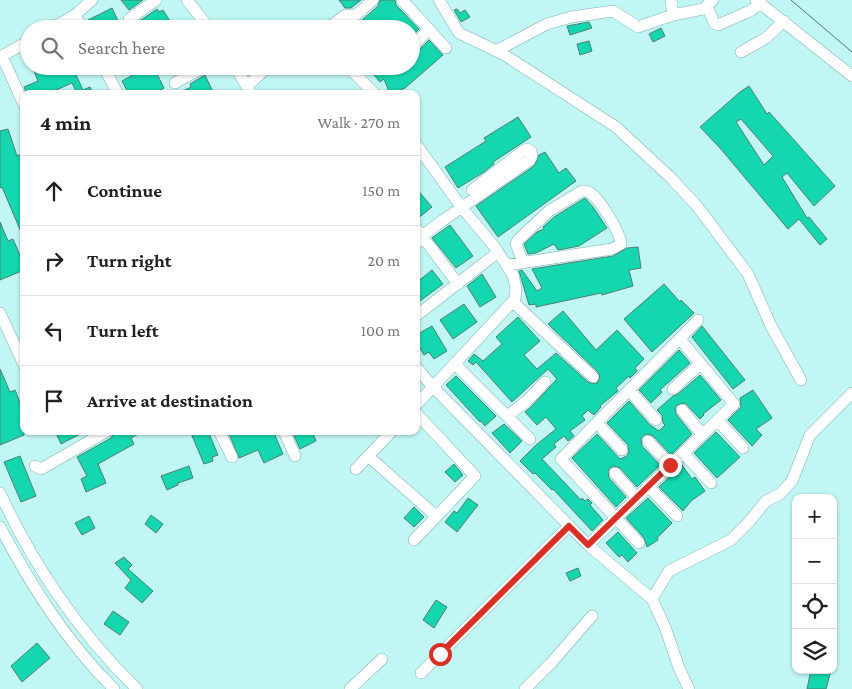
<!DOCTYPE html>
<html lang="en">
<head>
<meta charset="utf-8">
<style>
  body { margin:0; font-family:"Crimson Pro",serif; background:#f6f6f6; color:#202124 }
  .controls { position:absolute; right:15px; bottom:15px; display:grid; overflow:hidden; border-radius:10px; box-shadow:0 1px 4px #0004 }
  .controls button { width:45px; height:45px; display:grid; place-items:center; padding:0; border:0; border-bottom:1px solid #e0e0e0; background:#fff; color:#202124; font:25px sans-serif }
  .stop { position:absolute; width:15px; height:15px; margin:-11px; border:4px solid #d93025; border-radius:50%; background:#fff }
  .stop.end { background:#d93025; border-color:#fff; box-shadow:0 1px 5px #0008 }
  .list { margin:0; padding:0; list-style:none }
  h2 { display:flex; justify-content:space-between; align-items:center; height:65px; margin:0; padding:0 20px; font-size:21px }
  h2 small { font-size:16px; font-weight:400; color:#757577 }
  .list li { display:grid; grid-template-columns:32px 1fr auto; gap:15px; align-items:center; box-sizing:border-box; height:70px; padding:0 20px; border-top:1px solid #e0e0e0 }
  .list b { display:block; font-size:19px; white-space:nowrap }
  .list em { font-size:16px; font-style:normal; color:#757577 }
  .icon { flex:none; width:28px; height:28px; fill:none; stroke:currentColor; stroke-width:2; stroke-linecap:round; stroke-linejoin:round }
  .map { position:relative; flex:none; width:852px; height:689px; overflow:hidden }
  .search { position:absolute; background:#fff; box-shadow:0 1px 4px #0004; left:20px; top:20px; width:400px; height:55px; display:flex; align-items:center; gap:12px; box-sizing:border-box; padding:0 18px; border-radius:28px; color:#757577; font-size:19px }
  .panel { position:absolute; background:#fff; box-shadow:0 1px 4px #0004; left:20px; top:90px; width:400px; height:345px; border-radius:10px }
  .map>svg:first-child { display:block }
  .building { fill:#14d7af; stroke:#4f7e6f; fill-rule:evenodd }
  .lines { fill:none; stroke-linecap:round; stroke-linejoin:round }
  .minor-casing { stroke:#7eb2b0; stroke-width:12 }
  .minor { stroke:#fff; stroke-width:11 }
  .tram { stroke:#4f7271; stroke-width:1 }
  .route { stroke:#d93025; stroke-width:6 }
</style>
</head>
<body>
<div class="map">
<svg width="852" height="689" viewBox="0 0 852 689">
  <rect width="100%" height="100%" fill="#c0f7f5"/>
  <path class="building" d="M121,0H143L129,10Z
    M339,0H361L351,8H345Z
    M380,0H395L396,5L419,29L411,37V29H340L348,22L352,24L361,21L378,6Z
    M112,8L119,23L109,29H92L88,20Z
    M157,9L159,12L163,10L175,29H133L143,22L141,20Z
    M457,9L460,13L465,10L470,17L461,22L454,10Z
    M589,22L592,28L570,35L567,26Z
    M661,28L665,36L653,42L649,34Z
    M429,40L443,55L405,88L390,94L384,79L380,82L366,66H411V55L416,53Z
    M589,41L592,51L580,55L577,44Z
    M32,66H72L83,90L90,87L93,94H74L77,93L72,83L54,91L56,94H27L24,87L38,81Z
    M149,66H153L164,88L154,94H129L122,81Z
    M169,66H190L174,75Z
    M205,75L214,94H176L191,87L190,84Z
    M749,86L767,114L769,112L835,186L814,206L787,173L782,177L807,218L809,217L827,239L820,245L799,219L788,229L720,148L700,127L740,92ZM741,119L773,156L764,165L736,122Z
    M518,117L531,137L493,162L494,164L484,172L458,188L445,167L486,141L484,138Z
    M8,129L17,156L24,153V160L21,161L24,166V239L2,187L0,188V131Z
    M545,152L559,173L566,168L576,181L498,237L476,206L534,166L539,155Z
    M416,188L432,207L416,220Z
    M585,198L593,207L607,228L579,246L558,250L554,244L536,253L528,254L524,244L537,232L544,229L543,227L554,217Z
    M0,222L8,241L13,239L24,265V270L0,280Z
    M450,225L473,256L456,268L432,238Z
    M638,247L641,268L629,270L633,286L602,295L601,293L536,307V304L529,305L519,271L522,270L537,291L542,288L532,269L613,256L627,248Z
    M432,270L443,284L416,304V283Z
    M482,274L496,297L480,307L467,286Z
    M664,284L680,302L681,300L694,313L652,352L624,319Z
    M464,304L477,322L453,339L440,320Z
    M563,311L596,350L617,330L644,359L635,368L637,371L630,378L629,376L616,388L618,391L600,406L601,407L594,415L588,410L582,416L585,420L570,431L574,436L568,441L564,436L554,444L556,447L542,459L581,500L582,498L585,501L588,499L592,503L590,505L603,520L592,531L553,489L552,490L535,473L533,474L520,461L536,445L556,429L546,417L537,425L525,412L532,406L557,379L548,369L512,402L476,362L473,365L468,361L474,354L483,361L502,344L496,337L518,317L540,341L524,355L537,369L556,353L588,382L596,384L600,378L598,372L548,324Z
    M432,326L447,351L434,359L429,352L424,355L416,341V335Z
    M702,326L745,380L733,389L692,337Z
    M679,350L690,363L660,390L662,392L651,403L639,390Z
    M0,369L10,392L15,390L24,413V435L0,445Z
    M700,375L721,400L703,414L704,415L700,419L685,403L677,405L675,408L676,414L692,434L671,455L653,436L647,434L643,436L641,439L642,446L660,465L637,487L620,468L614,466L610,468L608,471L609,478L626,497L616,507L572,458L597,434L620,459L627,456L629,452L628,445L607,423L629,401L650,425L659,431L665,425L663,423L662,415L657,410L673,396L678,394Z
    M456,376L496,416L485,426L481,421L480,422L446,385Z
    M753,390L772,418L756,429L762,435L752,446L728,420L741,407L740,398Z
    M504,424L522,441L510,453L492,433Z
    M55,431H86L61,444Z
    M115,431H144L131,438L134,444L98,464L106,483L86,492L81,479L87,476L77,457L111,438Z
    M190,431H208L218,455L212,457L213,461L204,464Z
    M228,431H273L283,454L264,463L258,450L239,458Z
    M292,431H312L316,441L300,449Z
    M716,432L740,457L717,478L694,453Z
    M20,456L36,496L21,502L4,462Z
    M454,464L463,475L455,482L445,472Z
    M682,465L692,479L695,477L705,491L691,501L683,511L659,487Z
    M189,466L193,478L178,483V485L167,490L161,476Z
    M468,498L478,505L457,532L445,522L454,511L457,513Z
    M648,498L672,523L657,538L658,540L647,547L644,538L626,518Z
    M414,507L424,517L414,527L404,518Z
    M151,515L163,524L156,533L145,524Z
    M89,516L95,528L82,535L75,523Z
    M618,532L637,553L628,562L622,555L619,557L606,543Z
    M124,557L132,565L128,569L153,591L142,603L125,588L131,580L115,563Z
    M578,568L581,576L570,581L566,573Z
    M436,600L447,607L434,628L423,620Z
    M113,611L129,622L120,635L104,624Z
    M37,643L50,658L22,682L11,666Z
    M811,670H831L826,689H807Z"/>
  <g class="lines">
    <defs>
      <path id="minor" d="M187,0L210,29
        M402,0L446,48
        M439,0L459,33L503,54L616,127L670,177L697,206L748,274L771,326L801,380
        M671,0L673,15
        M756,0L852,76
        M707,6L714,23L718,25L750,11L761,3
        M75,15L83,29
        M129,19L156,0
        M51,29L75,15L92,0
        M327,29L345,15H356L373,0
        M411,48L429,29
        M496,51L547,24L571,17L613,11L638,27L673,15L703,9L713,0
        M741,52L766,38L784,21
        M2,56L24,105
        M0,57L29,41
        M103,66L118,94
        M235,66L251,94
        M347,66L375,94
        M175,83L206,66
        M247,86L269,66
        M416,144L462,208L494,246L513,275L516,288L515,299L416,405
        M416,228L458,284
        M416,244L422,236L442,221L530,160L532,156L531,151L527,149L523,151L472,190
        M507,265L612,249L621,244C620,232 600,199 590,193C587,190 586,191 582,191L549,211L518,240L516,244L523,262
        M513,302L593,377
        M0,313L24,365
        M416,316L497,253
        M455,364L530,439
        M416,367L433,387L588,545L652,599L665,627L679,668L689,689
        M673,389L700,364
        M629,390L656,420
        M682,410L702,434
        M507,416L527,401L545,382
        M717,420L743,448
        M597,423L622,450
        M219,431L232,457
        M284,431L295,456
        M648,441L670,465
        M683,453L711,483
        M368,456L436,516
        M35,466L41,469L107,431
        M356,469L392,431
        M615,473L636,497
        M648,486L677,516
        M0,493C33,565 80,634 137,689
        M0,527C31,585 67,643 114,689
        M414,540L475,476L416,413
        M639,543L561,459L698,320
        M588,545L734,404L680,339
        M652,599L669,571L731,540L748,523L766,501L780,494L792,481L810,435L852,393
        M421,673L569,526
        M350,689L382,659
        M525,689L552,662L592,616"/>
    </defs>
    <use href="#minor" class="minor-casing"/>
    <use href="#minor" class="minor"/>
    <path class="tram" d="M791,0L852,52"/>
  </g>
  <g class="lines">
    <path class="route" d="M440,654L569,526L588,545L670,465"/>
  </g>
</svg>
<div class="controls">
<button>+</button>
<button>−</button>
<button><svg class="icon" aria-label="locate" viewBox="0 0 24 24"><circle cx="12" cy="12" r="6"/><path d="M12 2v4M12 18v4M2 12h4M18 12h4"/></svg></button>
<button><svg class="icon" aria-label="layers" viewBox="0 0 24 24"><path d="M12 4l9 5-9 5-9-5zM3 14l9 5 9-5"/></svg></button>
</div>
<div class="stop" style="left:440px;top:654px"></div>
<div class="stop end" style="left:670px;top:465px"></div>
<div class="search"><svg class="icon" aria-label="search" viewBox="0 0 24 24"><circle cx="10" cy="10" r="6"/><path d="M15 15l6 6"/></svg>Search here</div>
<section class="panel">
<h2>4 min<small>Walk · 270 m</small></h2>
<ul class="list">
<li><svg class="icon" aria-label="ahead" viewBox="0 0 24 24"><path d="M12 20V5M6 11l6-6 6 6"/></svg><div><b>Continue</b></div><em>150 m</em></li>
<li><svg class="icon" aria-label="right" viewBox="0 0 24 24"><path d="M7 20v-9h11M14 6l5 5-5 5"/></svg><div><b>Turn right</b></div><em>20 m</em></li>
<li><svg class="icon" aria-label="left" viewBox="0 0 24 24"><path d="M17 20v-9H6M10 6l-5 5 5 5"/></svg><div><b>Turn left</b></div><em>100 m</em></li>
<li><svg class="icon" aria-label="arrive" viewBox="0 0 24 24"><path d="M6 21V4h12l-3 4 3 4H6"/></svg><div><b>Arrive at destination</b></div></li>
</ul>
</section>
</div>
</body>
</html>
